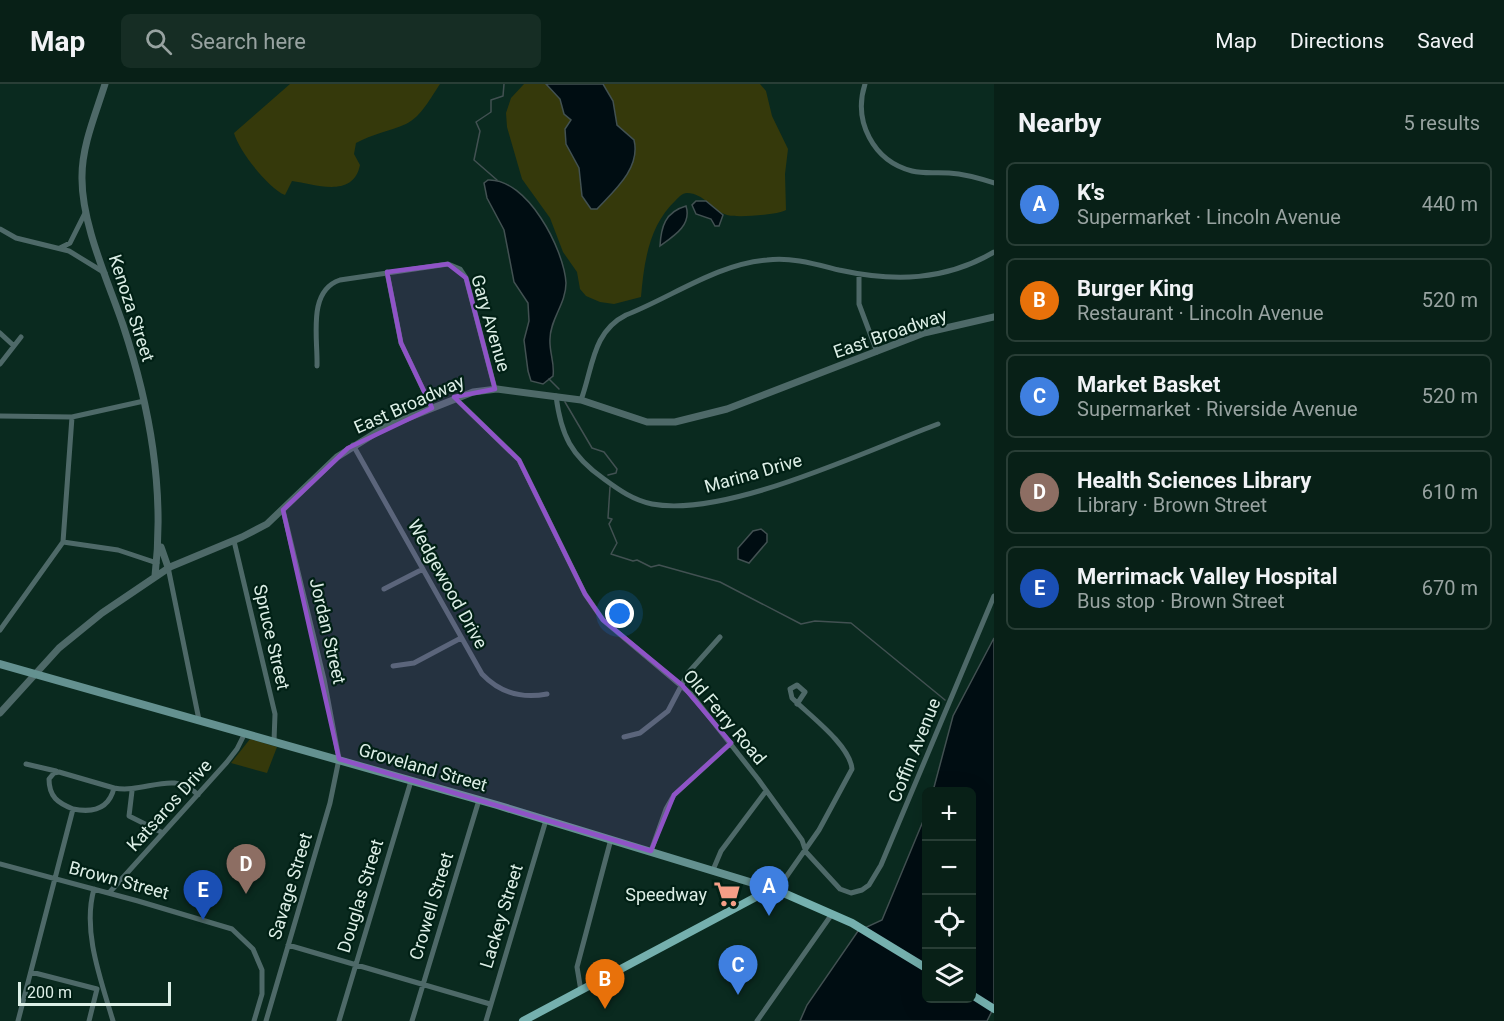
<!DOCTYPE html>
<html lang="en">
<head>
<meta charset="utf-8">
<style>
  body { margin:0; font-family:Roboto,sans-serif; background:#162d24; color:#f1f3f6 }
  .controls { position:absolute; right:18px; bottom:18px; display:grid; overflow:hidden; border-radius:9px; box-shadow:0 6px 24px #0002 }
  .controls button { width:54px; height:54px; display:grid; place-items:center; padding:0; border:0; border-bottom:2px solid #293e36; background:#082017; color:#f1f3f6; font:30px sans-serif }
  .scale { position:absolute; left:18px; bottom:15px; width:153px; box-sizing:border-box; padding-left:6px; border:3px solid #ddefe7; border-top:0; font-size:16px; line-height:21px; white-space:nowrap; color:#ddefe7; -webkit-text-stroke:4px #012015; paint-order:stroke }
  .you { position:absolute; left:620px; top:530px; width:21px; height:21px; margin:-15px; border:4px solid #fff; border-radius:50%; background:#1a73e8; box-shadow:0 0 0 9px #1a73e833 }
  .badge { display:grid; place-items:center; width:39px; height:39px; border-radius:50%; background:#1a73e8; color:#fff; font-size:20px; font-weight:700 }
  .pin { position:absolute; translate:-50% -50px; filter:drop-shadow(0 2px 3px #0008) }
  .pin::after { content:''; position:absolute; top:32px; width:21px; height:18px; background:inherit; clip-path:polygon(0 0,100% 0,50% 100%) }
  .list { margin:0; padding:0; list-style:none }
  h2 { display:flex; justify-content:space-between; align-items:center; height:78px; margin:0; padding:0 24px; font-size:26px }
  h2 small { font-size:20px; font-weight:400; color:#98a3a1 }
  .list li { display:grid; grid-template-columns:39px 1fr auto; gap:18px; align-items:center; box-sizing:border-box; height:84px; margin:0 12px 12px; padding:0 12px; border:2px solid #293e36; border-radius:9px }
  .list b { display:block; font-size:22px; white-space:nowrap }
  .list p { margin:0; font-size:20px; white-space:nowrap; color:#98a3a1 }
  .list em { font-size:20px; font-style:normal; color:#98a3a1 }
  .icon { flex:none; width:33px; height:33px; fill:none; stroke:currentColor; stroke-width:2; stroke-linecap:round; stroke-linejoin:round }
  .map { position:relative; flex:none; width:994px; height:937px; overflow:hidden }
  header { display:flex; align-items:center; gap:36px; box-sizing:border-box; height:84px; padding:0 30px; background:#082017; border-bottom:2px solid #293e36 }
  header strong { font-size:28px }
  nav { display:flex; gap:33px; margin-inline-start:auto; font-size:21px }
  .search { width:420px; height:54px; background:#162d24; display:flex; align-items:center; gap:15px; box-sizing:border-box; padding:0 21px; border-radius:9px; color:#98a3a1; font-size:22px }
  main { display:flex }
  aside { flex:1; background:#082017 }
  .map>svg:first-child { display:block }
  .green { fill:#35390b }
  .water { fill:#000d12; stroke:#425152; stroke-width:1.5 }
  .lines { fill:none; stroke-linecap:round; stroke-linejoin:round }
  .stream { stroke:#425152; stroke-width:1.5 }
  .minor { stroke:#4e6968; stroke-width:5 }
  .tertiary { stroke:#4e6968; stroke-width:7 }
  .secondary { stroke:#649190; stroke-width:8 }
  .primary { stroke:#75b0ae; stroke-width:8 }
  .marked { fill:#8f53c7; fill-opacity:0.2; stroke:#8f53c7; stroke-width:4.5; stroke-linejoin:round }
  .labels { text-anchor:middle; dominant-baseline:central; stroke-width:4.5; stroke-linejoin:round; paint-order:stroke }
  .street-label { font-size:18px; fill:#ddefe7; stroke:#012015 }
  .poi-label { font-size:18px; fill:#ddefe7; stroke:#012015; text-anchor:end }
</style>
</head>
<body>
<header>
<strong>Map</strong>
<div class="search"><svg class="icon" aria-label="search" viewBox="0 0 24 24"><circle cx="10" cy="10" r="6"/><path d="M15 15l6 6"/></svg>Search here</div>
<nav><a>Map</a><a>Directions</a><a>Saved</a></nav>
</header>
<main>
<div class="map">
<svg width="994" height="937" viewBox="0 0 994 937">
  <rect width="100%" height="100%" fill="#0a2a1f"/>
  <path class="green" d="M290,0H440C431,13 421,33 406,40C390,47 372,50 356,59L354,70L360,81C353,115 315,100 292,97L285,111C268,104 239,67 234,49Z
    M524,0H760L766,7L772,32L788,65L785,90L786,126C778,131 736,134 727,131C713,127 704,109 687,109C682,109 679,113 676,116C649,141 644,178 641,213L614,220L600,218L586,212L580,205L577,188L563,168L550,134L522,95L507,43L506,29L511,14Z
    M250,655L277,663L267,689L231,679Z"/>
  <path class="water" d="M546,0H603L613,17L617,41L634,56C641,84 614,107 597,125H591L582,112L579,84L566,60L565,45L571,36L564,30L560,15Z
    M488,96C527,94 564,165 566,199C566,220 550,235 550,255C549,268 555,279 553,292L543,300L531,297L528,287L524,256L529,237L528,219L514,198L504,146L487,114L484,99Z
    M696,117H706L723,131L719,142H715L711,135L696,130L692,121Z
    M686,122C692,141 674,152 660,162C661,143 665,128 686,122Z
    M761,445L767,450V458L749,479L738,475V464L753,447Z
    M994,554V923L987,937H800L807,921L858,847L882,836L926,730V914H972V708L933,707L953,632Z"/>
  <g class="lines">
    <path class="stream" d="M497,96L474,76L480,47L476,38L491,28V16L503,12L504,0
      M549,295L559,305
      M565,318L592,364L604,368L617,385L616,389L608,391
      M610,403L608,434L612,435L609,440L617,459L611,470L633,477L637,476L651,483L659,481L720,498L801,540L815,537L851,539L945,616"/>
    <path class="minor" d="M865,0C853,37 873,77 912,87C924,90 936,88 949,89C964,90 979,94 994,99
      M0,145L16,154L69,167L105,189
      M60,164L70,159L85,129
      M387,188L401,259L432,324
      M859,190V220L877,268
      M0,249L14,262
      M0,280L21,253
      M317,282C318,254 307,207 340,196L448,180L460,185L466,194L495,305
      M556,312C561,351 571,372 604,395C619,406 633,416 652,420C726,434 865,367 938,340
      M456,315L519,376L585,510L603,536L692,611L758,695L802,756L806,768L840,805L851,809L862,806L869,801L881,781L994,512
      M581,316C593,284 592,248 626,231C672,213 717,180 767,176C792,173 815,180 839,186C894,198 945,197 994,168
      M0,332L72,333L144,317
      M353,361L482,590C500,609 521,615 547,610
      M234,457L275,630L274,657
      M63,458L118,466L157,479
      M168,483L199,636
      M384,505L423,485
      M0,546L63,458L72,333
      M393,582L414,579L461,554
      M624,653L640,649L668,627L688,589L720,553
      M26,680L56,687
      M114,704C145,710 174,685 198,711
      M132,707L129,732L163,749
      M651,767L666,725L674,711L731,659
      M0,780L138,817L232,845L253,865L262,886V910L254,937
      M713,786L721,767L766,707
      M94,805C82,847 101,896 113,937
      M779,807L784,796L819,746L852,685C850,661 809,631 792,614L790,605L797,601L805,608L797,620
      M109,809L227,678L237,665L245,649
      M288,861L490,920
      M31,888L97,905L89,937
      M581,907L577,883L611,755
      M18,937L73,725C93,729 109,725 114,704L59,688L54,689L49,695C49,713 58,719 73,725
      M266,937L330,719L339,675L324,595L283,426
      M339,937L411,697
      M412,937L479,716
      M486,937L546,736
      M757,937L832,830"/>
    <path class="tertiary" d="M105,0C96,29 82,61 82,92C81,139 108,197 123,241C150,323 165,406 155,492
      M161,463L168,483
      M0,629L59,564L102,529L170,483L242,453L267,440L337,373L385,343L473,308L497,305L581,316L647,338H675L727,325L924,249L994,233"/>
    <path class="secondary" d="M0,580L497,721L779,807"/>
    <path class="primary" d="M972,911L994,925
      M523,937L756,813L779,807L852,839L926,884"/>
  </g>
  <path class="marked" d="M448,180L466,194L495,305L454,313L519,376L585,510L603,536L682,601L731,659L674,711L651,767L339,675L283,426L348,364L432,324L401,259L387,188Z"/>
  <defs>
    <symbol id="supermarket-bare" viewBox="-9 -9 18 18"><path d="M-6-5.5h2.5l.6 2H6L4.5 2H-2.5L-4.4-4H-6ZM-1.5 3.2a1.3 1.3 0 1 0 .1 0ZM3 3.2a1.3 1.3 0 1 0 .1 0Z" fill="#f49e87" stroke="#012015" stroke-width="2.5" paint-order="stroke"/></symbol>
  </defs>
  <g fill-rule="evenodd">
    <use href="#supermarket-bare" x="708" y="791" width="38" height="38"/>
  </g>
  <g class="labels">
    <g class="street-label">
      <text transform="translate(132 224) rotate(72)">Kenoza Street</text>
      <text transform="translate(491 239) rotate(74)">Gary Avenue</text>
      <text transform="translate(890 249) rotate(-19)">East Broadway</text>
      <text transform="translate(409 320) rotate(-24)">East Broadway</text>
      <text transform="translate(753 389) rotate(-16)">Marina Drive</text>
      <text transform="translate(448 500) rotate(61)">Wedgewood Drive</text>
      <text transform="translate(328 547) rotate(77)">Jordan Street</text>
      <text transform="translate(272 553) rotate(77)">Spruce Street</text>
      <text transform="translate(725 633) rotate(50)">Old Ferry Road</text>
      <text transform="translate(914 666) rotate(-68)">Coffin Avenue</text>
      <text transform="translate(423 683) rotate(16)">Groveland Street</text>
      <text transform="translate(169 721) rotate(-48)">Katsaros Drive</text>
      <text transform="translate(119 796) rotate(15)">Brown Street</text>
      <text transform="translate(290 802) rotate(-73)">Savage Street</text>
      <text transform="translate(360 812) rotate(-73)">Douglas Street</text>
      <text transform="translate(431 822) rotate(-73)">Crowell Street</text>
      <text transform="translate(501 832) rotate(-73)">Lackey Street</text>
    </g>
    <g class="poi-label">
      <text x="707" y="810">Speedway</text>
    </g>
  </g>
</svg>
<div class="controls">
<button>+</button>
<button>−</button>
<button><svg class="icon" aria-label="locate" viewBox="0 0 24 24"><circle cx="12" cy="12" r="6"/><path d="M12 2v4M12 18v4M2 12h4M18 12h4"/></svg></button>
<button><svg class="icon" aria-label="layers" viewBox="0 0 24 24"><path d="M12 4l9 5-9 5-9-5zM3 14l9 5 9-5"/></svg></button>
</div>
<div class="scale">200 m</div>
<div class="you"></div>
<div class="pin badge" style="left:769px;top:832px;background:#3f7fe0">A</div>
<div class="pin badge" style="left:605px;top:925px;background:#e8710a">B</div>
<div class="pin badge" style="left:738px;top:911px;background:#3f7fe0">C</div>
<div class="pin badge" style="left:246px;top:810px;background:#8d6e63">D</div>
<div class="pin badge" style="left:203px;top:836px;background:#1a4fb4">E</div>
</div>
<aside>
<h2>Nearby<small>5 results</small></h2>
<ul class="list">
<li><span class="badge" style="background:#3f7fe0">A</span><div><b>K's</b><p>Supermarket · Lincoln Avenue</p></div><em>440 m</em></li>
<li><span class="badge" style="background:#e8710a">B</span><div><b>Burger King</b><p>Restaurant · Lincoln Avenue</p></div><em>520 m</em></li>
<li><span class="badge" style="background:#3f7fe0">C</span><div><b>Market Basket</b><p>Supermarket · Riverside Avenue</p></div><em>520 m</em></li>
<li><span class="badge" style="background:#8d6e63">D</span><div><b>Health Sciences Library</b><p>Library · Brown Street</p></div><em>610 m</em></li>
<li><span class="badge" style="background:#1a4fb4">E</span><div><b>Merrimack Valley Hospital</b><p>Bus stop · Brown Street</p></div><em>670 m</em></li>
</ul>
</aside>
</main>
</body>
</html>
